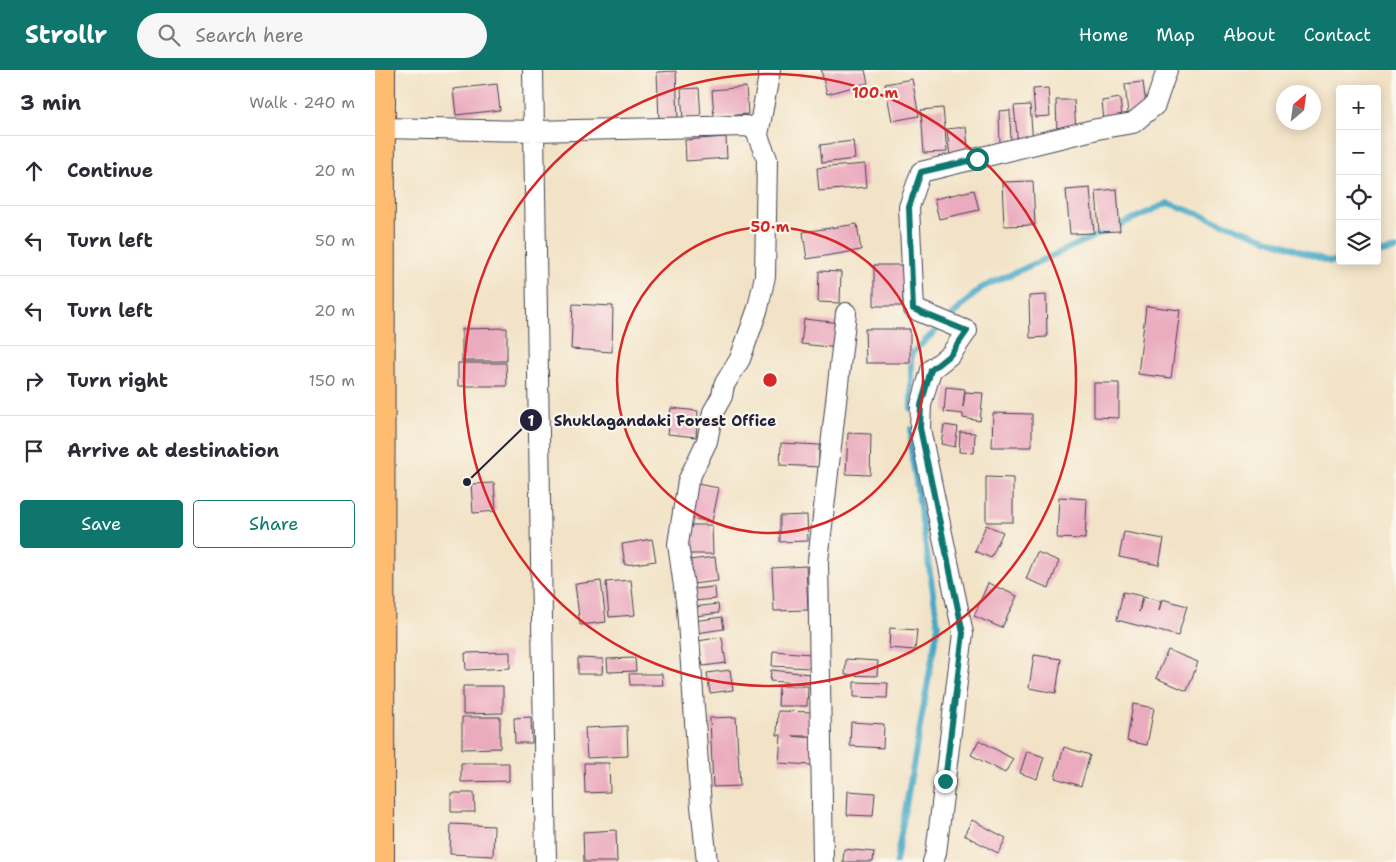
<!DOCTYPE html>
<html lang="en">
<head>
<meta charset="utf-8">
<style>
  body { margin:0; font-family:"Shantell Sans",sans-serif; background:#f7f7f7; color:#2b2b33 }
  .controls { position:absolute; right:15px; top:15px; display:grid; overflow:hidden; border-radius:5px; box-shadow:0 2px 12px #0003 }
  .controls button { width:45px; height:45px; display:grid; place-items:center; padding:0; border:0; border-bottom:1px solid #e1e1e2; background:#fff; color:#2b2b33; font:25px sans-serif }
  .compass { position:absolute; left:901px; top:15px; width:45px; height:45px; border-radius:50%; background:#fff; box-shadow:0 2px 12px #0003; rotate:29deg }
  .stop { position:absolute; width:15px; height:15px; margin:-11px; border:4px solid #0f766e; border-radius:50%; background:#fff }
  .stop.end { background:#0f766e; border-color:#fff; box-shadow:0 1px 5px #0008 }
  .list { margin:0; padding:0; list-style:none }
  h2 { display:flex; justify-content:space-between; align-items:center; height:65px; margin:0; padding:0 20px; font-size:21px }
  h2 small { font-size:16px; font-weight:400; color:#7c7c81 }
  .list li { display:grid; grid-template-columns:32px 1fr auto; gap:15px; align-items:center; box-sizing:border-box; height:70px; padding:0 20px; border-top:1px solid #e1e1e2 }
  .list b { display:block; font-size:19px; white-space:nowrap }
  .list em { font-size:16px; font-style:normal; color:#7c7c81 }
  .actions { display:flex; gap:10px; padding:15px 20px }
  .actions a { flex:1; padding:11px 0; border:1px solid #0f766e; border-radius:5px; text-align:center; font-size:18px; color:#0f766e }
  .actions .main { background:#0f766e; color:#fff }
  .icon { flex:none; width:28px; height:28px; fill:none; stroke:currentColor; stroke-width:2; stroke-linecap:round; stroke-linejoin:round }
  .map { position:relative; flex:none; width:1021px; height:792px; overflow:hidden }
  header { display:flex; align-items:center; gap:30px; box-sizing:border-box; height:70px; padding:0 25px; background:#0f766e; color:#fff }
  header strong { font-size:24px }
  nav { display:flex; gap:28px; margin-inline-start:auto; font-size:18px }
  .search { width:350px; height:45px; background:#f7f7f7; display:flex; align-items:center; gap:12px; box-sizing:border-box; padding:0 18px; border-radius:28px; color:#7c7c81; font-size:19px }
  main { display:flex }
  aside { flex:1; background:#fff }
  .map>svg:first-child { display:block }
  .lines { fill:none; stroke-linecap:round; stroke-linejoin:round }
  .stream { stroke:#47a9c6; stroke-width:6 }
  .building { fill:#ebabbf }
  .minor-casing { stroke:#413f50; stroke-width:22 }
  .highway-casing { stroke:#413f50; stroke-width:30 }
  .minor { stroke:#fff; stroke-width:20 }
  .highway { stroke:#fdbc70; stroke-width:28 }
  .route { stroke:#0f766e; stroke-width:6 }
  .ring { fill:none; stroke:#d62828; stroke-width:2.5 }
  .centre { fill:#d62828; stroke:#fbf7ec; stroke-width:2.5 }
  .ring-label { font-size:15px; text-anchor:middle; font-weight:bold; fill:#d62828; stroke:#fbf7ec; stroke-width:4.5; stroke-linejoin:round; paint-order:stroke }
  .leader { fill:none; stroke:#22223b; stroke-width:2 }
  .callout-dot { fill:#22223b; stroke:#fbf7ec; stroke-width:2 }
  .mark-label { font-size:15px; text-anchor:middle; font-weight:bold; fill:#fff }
  .callout-label { font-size:15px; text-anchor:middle; font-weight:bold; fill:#22223b; stroke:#fbf7ec; stroke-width:4.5; stroke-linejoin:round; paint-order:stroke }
</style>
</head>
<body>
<header>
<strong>Strollr</strong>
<div class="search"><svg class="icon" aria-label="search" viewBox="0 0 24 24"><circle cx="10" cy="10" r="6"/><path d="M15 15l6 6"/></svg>Search here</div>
<nav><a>Home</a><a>Map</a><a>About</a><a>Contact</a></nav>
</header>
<main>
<aside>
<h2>3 min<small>Walk · 240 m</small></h2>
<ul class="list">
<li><svg class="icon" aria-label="ahead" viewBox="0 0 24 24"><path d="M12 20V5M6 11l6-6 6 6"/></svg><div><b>Continue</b></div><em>20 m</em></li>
<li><svg class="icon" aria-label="left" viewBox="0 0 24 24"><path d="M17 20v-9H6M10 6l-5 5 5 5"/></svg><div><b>Turn left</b></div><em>50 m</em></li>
<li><svg class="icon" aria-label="left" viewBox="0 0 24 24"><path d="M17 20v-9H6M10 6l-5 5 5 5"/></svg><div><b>Turn left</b></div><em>20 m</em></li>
<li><svg class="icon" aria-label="right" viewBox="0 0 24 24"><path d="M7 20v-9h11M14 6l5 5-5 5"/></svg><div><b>Turn right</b></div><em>150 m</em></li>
<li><svg class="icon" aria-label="arrive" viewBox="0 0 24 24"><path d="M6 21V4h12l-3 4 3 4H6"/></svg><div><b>Arrive at destination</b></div></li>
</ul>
<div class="actions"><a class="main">Save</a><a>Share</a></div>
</aside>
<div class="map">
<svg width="1021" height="792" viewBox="0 0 1021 792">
  <rect width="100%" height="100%" fill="#fbf7ec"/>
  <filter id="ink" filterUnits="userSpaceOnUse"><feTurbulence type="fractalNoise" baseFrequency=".02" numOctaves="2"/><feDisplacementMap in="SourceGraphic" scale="10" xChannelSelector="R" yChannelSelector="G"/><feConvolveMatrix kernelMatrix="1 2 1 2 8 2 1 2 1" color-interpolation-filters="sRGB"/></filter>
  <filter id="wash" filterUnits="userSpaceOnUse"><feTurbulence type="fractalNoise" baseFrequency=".0096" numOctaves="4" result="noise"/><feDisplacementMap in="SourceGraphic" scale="20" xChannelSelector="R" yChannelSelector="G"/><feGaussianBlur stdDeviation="1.12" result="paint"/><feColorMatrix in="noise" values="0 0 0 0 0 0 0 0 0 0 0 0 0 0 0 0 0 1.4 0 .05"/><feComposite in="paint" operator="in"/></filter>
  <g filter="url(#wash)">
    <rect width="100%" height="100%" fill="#f2e3c7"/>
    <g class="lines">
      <path class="stream" d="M1002,183L1021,179
        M536,339V284L606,218L793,133L955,192L965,190
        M521,792L563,555L536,379V359"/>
    </g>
    <g id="blocks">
      <path class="building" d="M446,0H490L493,13L452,24Z
        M301,1L303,49L284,50L282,2Z
        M537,9L544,46L517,51L510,14Z
        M768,12L772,42L753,44L750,14Z
        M122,14L125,40L81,45L78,19Z
        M371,17L373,44L339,47L337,20Z
        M324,18L326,48L308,50L306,19Z
        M673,18L675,46L660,47L658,19Z
        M745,28L747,48L729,50L727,31Z
        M681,30H699L701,61H682Z
        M655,35L658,74L643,75L639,36Z
        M568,38L572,82L549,83L546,40Z
        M635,40L636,73L625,74L624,41Z
        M591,57L594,86L575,88L572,59Z
        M351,67L352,88L311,91L310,70Z
        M478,71L480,89L447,93L445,75Z
        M490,94L492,117L444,121L442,98Z
        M658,111L660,155L629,156L627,112Z
        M715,118L719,163L695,164L691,120Z
        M742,119L745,161L724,162L721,121Z
        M599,120L604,140L564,149L559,129Z
        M482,154L486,180L432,189L428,162Z
        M499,195H528V236H499Z
        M444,201L466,202L465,233L443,232Z
        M671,225L672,267L655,268L654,226Z
        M198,234L238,236L237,282L196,279Z
        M771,236L805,240L796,308L763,304Z
        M429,249L466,253L464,278L426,274Z
        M132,258V291H87V259Z
        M490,259H535V293H491Z
        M83,293H131L132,316H83Z
        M719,313H744V348L719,347Z
        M571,317L590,319L588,337L590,322L608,323L605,351L588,348V344L569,342Z
        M296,338L323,341L321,367L293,364Z
        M618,343L657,344V377H617Z
        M569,355L583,357L580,377L566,374Z
        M585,362L600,363L599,383L584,382Z
        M473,363L496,364L495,405L471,404Z
        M406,373L444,375V397L405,395Z
        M611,407L638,408V452H611Z
        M119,413L121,441L98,443L96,414Z
        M322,414L344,418L337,452L315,448Z
        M684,427L712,429L710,469L682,468Z
        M432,445L433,471L405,472V446Z
        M312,455H337L338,484H312Z
        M611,455L628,462L616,488L600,481Z
        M749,462L789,469L784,495L744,487Z
        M277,469L281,491L250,495L247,474Z
        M662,482L684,491L674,518L651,509Z
        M340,487L343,511L317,514L314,490Z
        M431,496L433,540L399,541L397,498Z
        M256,510L260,545L234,547L231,512Z
        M226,511L231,552L205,555L200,514Z
        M613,513L642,526L627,558L599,546Z
        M340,517L341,529L319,531L318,519Z
        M748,522L767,526L764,542L768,527L786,531L784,541L787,529L812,536L803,566L742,550Z
        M343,534L344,543L321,546L319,537Z
        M347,547L349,559L321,563L319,551Z
        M515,558L542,560L540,580L514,578Z
        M347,567L351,593L328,596L323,571Z
        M793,580L823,592L812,621L781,608Z
        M398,581L436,584L435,598L397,596Z
        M135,582V598L91,600L90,583Z
        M659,585L686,589L681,623L654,618Z
        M203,588L228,589L227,604H203Z
        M260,588L261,601L233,602L232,589Z
        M471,589L503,591L502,606L470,605Z
        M355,600L358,620L335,623L332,603Z
        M396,600L435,604L434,614L395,611Z
        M254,604H287L288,615H255Z
        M479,612L513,613L512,628L479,627Z
        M88,616H128V643L88,644Z
        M404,616H433L432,636H403Z
        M758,634L779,638L772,675L752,671Z
        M403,641L439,642L438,666H417L439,668L437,695L404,693L406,665H402Z
        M87,647H125V678L87,679Z
        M156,647L157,673H140L139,648Z
        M361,647L365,716L338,717L335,648Z
        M476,652L509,654L508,678L475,676Z
        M252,656L253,686L212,688L210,658Z
        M604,670L638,689L630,703L596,685Z
        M689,677L715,685L706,716L680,708Z
        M652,681L669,687L662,709L645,703Z
        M86,693H134V711L86,712Z
        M209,693H234L235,722L210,723Z
        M473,721L500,723L498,746L472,745Z
        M76,723H99L100,742H76Z
        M597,750L631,768L623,783L589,765Z
        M76,754L119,756L118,786L75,784Z
        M241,760L242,792H209L208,762Z
        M469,779L499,782L498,792H468Z"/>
    </g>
  </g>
  <g filter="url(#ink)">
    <use href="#blocks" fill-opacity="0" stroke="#413f50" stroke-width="1"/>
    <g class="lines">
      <defs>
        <path id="minor" d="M158,0L171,792
          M6,58L159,61L371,56L380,59L392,89L390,206L383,238L365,289L349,315L347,326L338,342L332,371L313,411L303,474L312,538L326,736L332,792
          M383,65L395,0
          M448,792L443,491L471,243
          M558,792L561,783L588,563L545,359L546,335L556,300L576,284L592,261L539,239L534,137L546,102L722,59L758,53L780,35L792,0"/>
        <path id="highway" d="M5,792L6,0"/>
      </defs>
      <use href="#minor" class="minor-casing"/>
      <use href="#highway" class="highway-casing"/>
      <use href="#minor" class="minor"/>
      <use href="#highway" class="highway"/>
    </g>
  </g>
  <g class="lines" filter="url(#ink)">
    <path class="route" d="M570,711L588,563L545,358L546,335L556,300L576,284L592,261L538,239L534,137L546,102L602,89"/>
  </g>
  <g class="ring">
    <circle cx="395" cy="310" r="153"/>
    <circle cx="395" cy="310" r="306"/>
  </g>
  <circle cx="395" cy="310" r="8" class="centre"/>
  <g class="ring-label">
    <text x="500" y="28">100 m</text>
    <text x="395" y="162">50 m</text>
  </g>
  <path class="leader" d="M92 412L156 350"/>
  <g class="callout-dot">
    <circle cx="92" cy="412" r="5"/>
    <circle cx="156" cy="350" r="12"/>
  </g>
  <g class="mark-label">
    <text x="156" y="356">1</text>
  </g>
  <g class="callout-label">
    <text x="290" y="356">Shuklagandaki Forest Office</text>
  </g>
</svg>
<div class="controls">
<button>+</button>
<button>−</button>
<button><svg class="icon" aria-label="locate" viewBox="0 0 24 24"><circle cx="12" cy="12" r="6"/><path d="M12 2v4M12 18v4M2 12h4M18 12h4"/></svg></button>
<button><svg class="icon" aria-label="layers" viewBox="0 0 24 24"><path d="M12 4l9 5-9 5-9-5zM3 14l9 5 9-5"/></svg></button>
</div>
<svg class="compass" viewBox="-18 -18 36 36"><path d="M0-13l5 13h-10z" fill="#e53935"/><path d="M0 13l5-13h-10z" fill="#7c7c81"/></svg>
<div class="stop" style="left:602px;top:89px"></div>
<div class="stop end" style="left:570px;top:711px"></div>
</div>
</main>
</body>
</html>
